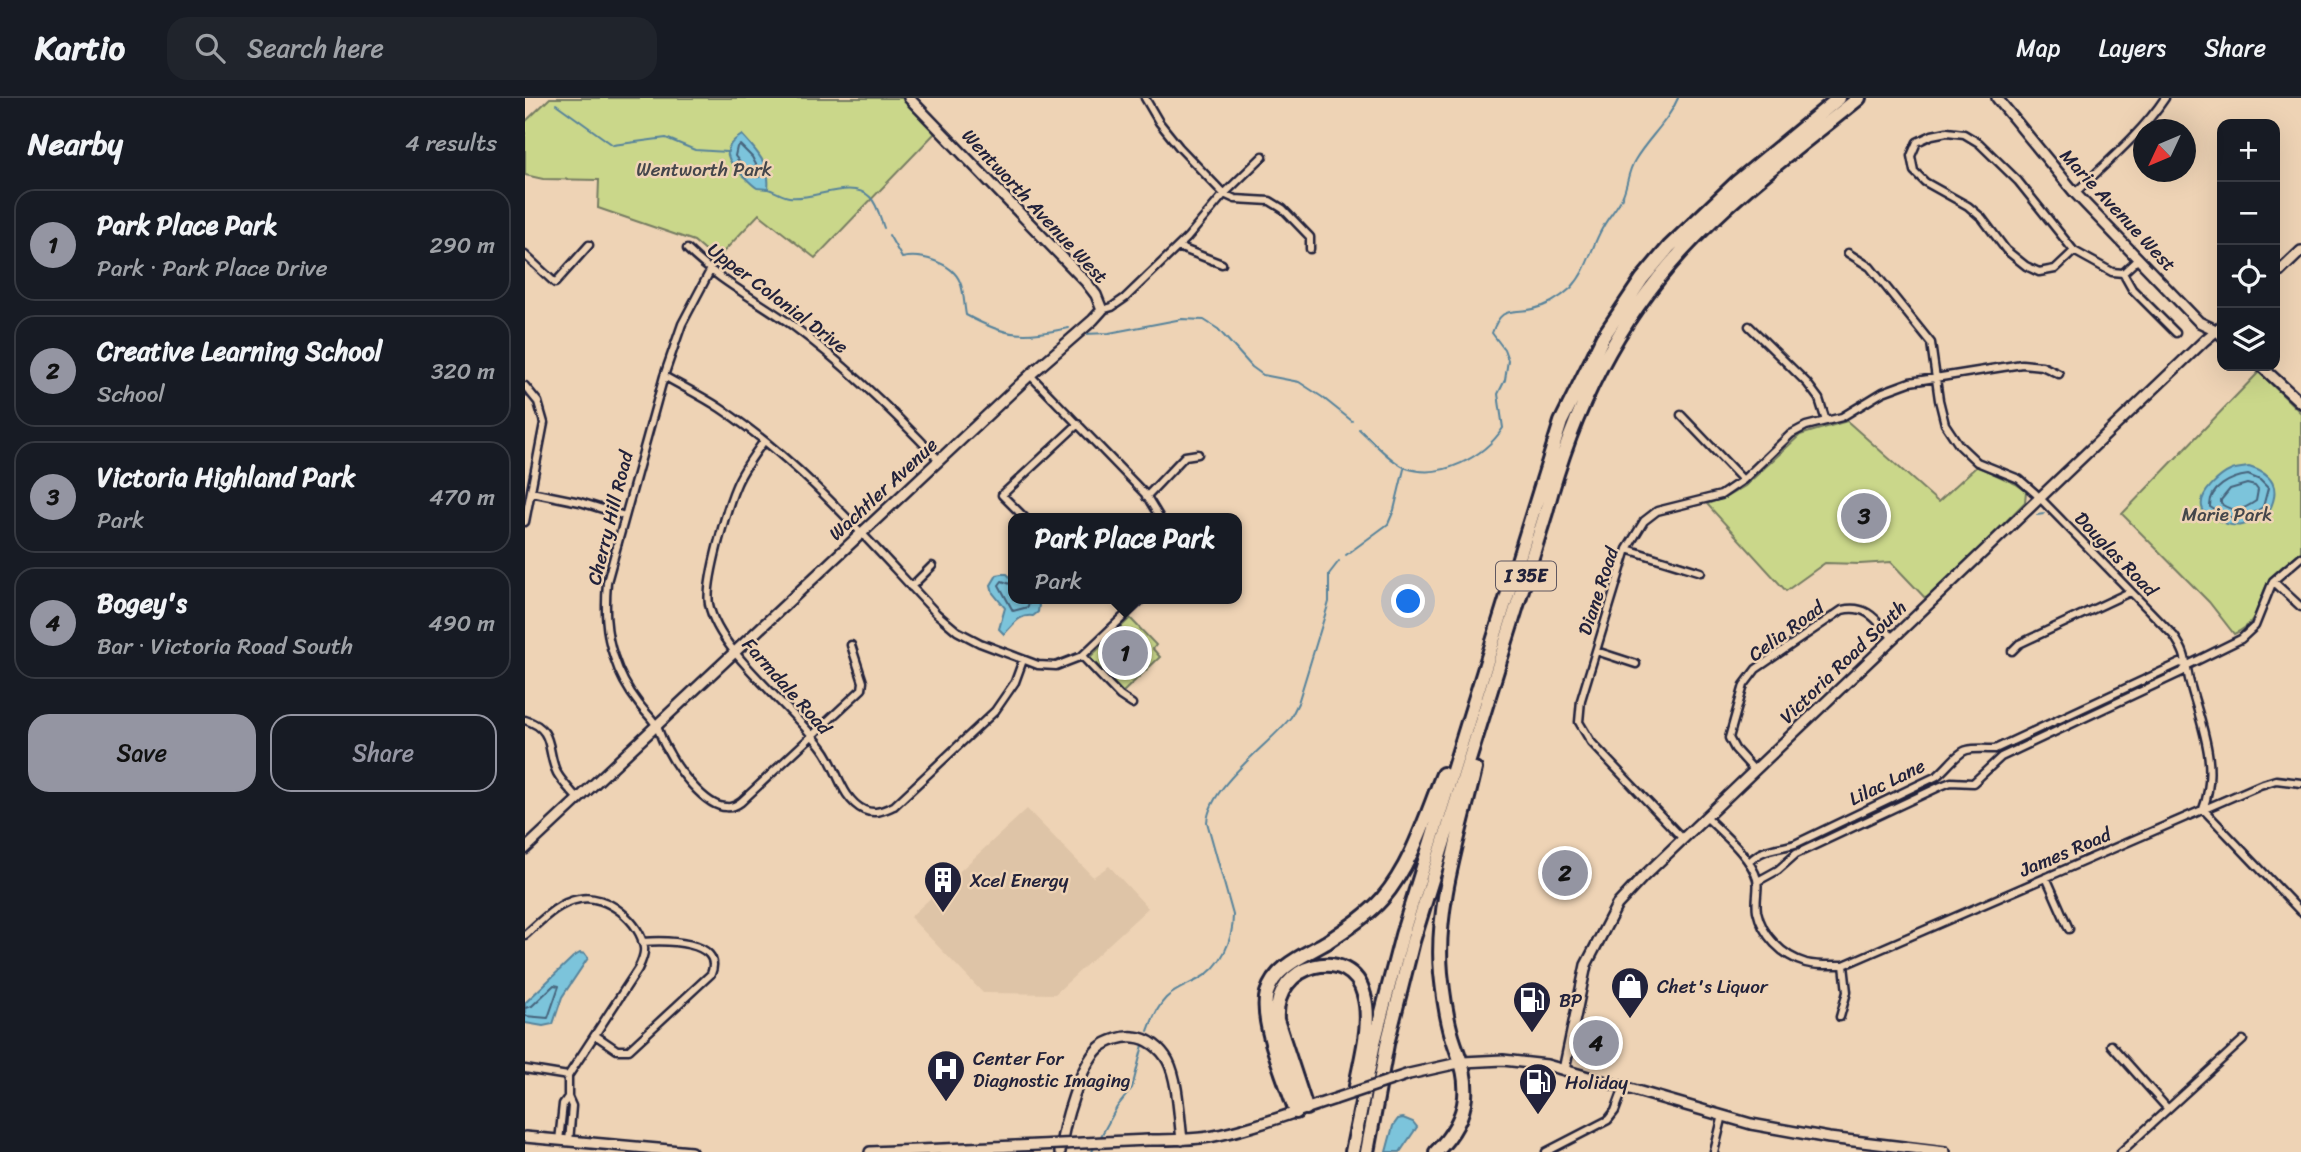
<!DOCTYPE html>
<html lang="en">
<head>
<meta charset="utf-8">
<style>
  body { margin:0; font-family:Sriracha,sans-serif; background:#20242c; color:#f1f3f6 }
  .controls { position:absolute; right:21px; top:21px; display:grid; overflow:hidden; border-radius:14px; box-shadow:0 7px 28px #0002 }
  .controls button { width:63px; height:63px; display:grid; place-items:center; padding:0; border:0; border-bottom:2px solid #363941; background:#171b24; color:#f1f3f6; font:35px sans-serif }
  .compass { position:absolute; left:1608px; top:21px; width:63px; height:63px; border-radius:50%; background:#171b24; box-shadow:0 7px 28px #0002; rotate:226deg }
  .you { position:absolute; left:884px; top:504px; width:24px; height:24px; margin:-18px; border:5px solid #fff; border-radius:50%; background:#1a73e8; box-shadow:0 0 0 10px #1a73e833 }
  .badge { display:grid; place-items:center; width:46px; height:46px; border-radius:50%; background:#9495a2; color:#111; font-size:23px; font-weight:700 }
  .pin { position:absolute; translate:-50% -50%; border:4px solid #fff; box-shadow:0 2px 7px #0006 }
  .popup { position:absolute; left:483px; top:415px; width:234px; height:91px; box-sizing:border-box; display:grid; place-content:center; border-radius:14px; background:#171b24; filter:drop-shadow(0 2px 5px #0005); font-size:23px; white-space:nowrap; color:#9ea1a6 }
  .popup b { font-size:26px; color:#f1f3f6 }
  .popup::after { content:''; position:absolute; left:50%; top:100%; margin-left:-14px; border:14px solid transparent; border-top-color:#171b24 }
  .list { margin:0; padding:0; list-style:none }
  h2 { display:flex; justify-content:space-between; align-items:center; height:91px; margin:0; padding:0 28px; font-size:30px }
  h2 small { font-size:23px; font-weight:400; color:#9ea1a6 }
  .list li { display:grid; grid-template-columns:46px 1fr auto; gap:21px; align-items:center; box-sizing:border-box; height:112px; margin:0 14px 14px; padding:0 14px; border:2px solid #363941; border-radius:21px }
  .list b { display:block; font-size:26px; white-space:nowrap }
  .list p { margin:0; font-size:23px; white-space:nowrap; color:#9ea1a6 }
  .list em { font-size:23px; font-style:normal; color:#9ea1a6 }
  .actions { display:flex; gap:14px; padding:21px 28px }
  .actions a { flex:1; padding:16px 0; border:2px solid #9495a2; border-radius:21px; text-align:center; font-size:24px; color:#9495a2 }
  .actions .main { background:#9495a2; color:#111 }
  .icon { flex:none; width:38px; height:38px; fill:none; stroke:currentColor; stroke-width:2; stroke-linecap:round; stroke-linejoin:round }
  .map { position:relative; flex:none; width:1776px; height:1054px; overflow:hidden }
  header { display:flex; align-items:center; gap:42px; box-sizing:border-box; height:98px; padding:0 35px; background:#171b24; border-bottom:2px solid #363941 }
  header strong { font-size:33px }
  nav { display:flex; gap:38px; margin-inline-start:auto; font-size:24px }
  .search { width:490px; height:63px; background:#20242c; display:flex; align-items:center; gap:18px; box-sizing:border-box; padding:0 24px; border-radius:21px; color:#9ea1a6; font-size:26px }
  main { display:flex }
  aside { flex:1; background:#171b24 }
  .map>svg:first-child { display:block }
  .built { fill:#dec4a7 }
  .green { fill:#cad78a; stroke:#767c62; stroke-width:2 }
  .water { fill:#7bc4db; stroke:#57839b; stroke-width:2 }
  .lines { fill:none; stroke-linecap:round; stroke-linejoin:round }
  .shore { stroke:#46637b; stroke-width:2 }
  .stream { stroke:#57839b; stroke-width:2 }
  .street-casing { stroke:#22223b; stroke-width:11 }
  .secondary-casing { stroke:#22223b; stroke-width:14 }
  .highway-casing { stroke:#22223b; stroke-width:18 }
  .street { stroke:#eed3b5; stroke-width:6 }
  .secondary { stroke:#eed3b5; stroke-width:9 }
  .highway { stroke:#eed3b5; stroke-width:12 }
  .secondary-bridge-casing { stroke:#22223b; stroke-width:14; stroke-linecap:butt }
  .secondary-bridge { stroke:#eed3b5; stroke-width:9 }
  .labels { text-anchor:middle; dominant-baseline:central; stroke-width:5; stroke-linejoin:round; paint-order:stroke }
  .shield { fill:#eed3b5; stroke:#5f5760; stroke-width:2 }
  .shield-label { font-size:18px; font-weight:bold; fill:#22223b }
  .park-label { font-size:19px; fill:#44464b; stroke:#eed3b5 }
  .street-label { font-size:19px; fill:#22223b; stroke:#eed3b5 }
  .poi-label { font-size:19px; fill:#22223b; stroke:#eed3b5; text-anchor:start }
</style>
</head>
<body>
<header>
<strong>Kartio</strong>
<div class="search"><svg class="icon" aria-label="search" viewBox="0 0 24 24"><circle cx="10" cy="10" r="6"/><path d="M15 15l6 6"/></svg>Search here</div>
<nav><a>Map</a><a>Layers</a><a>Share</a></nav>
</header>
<main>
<aside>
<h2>Nearby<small>4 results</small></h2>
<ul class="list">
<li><span class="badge">1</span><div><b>Park Place Park</b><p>Park · Park Place Drive</p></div><em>290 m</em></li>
<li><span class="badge">2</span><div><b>Creative Learning School</b><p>School</p></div><em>320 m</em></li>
<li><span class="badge">3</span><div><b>Victoria Highland Park</b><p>Park</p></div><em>470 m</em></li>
<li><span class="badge">4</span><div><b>Bogey's</b><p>Bar · Victoria Road South</p></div><em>490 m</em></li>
</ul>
<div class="actions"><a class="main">Save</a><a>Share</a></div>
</aside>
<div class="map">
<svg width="1776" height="1054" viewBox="0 0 1776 1054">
  <rect width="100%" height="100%" fill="#eed3b5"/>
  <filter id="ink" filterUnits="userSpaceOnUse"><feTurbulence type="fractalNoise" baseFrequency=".0143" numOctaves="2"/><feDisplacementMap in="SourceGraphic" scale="14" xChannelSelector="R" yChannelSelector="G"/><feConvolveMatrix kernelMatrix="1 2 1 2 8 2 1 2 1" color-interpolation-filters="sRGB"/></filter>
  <g filter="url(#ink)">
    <path class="built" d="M502,711L568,779L584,768L623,810L530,896L458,895L385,819Z"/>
    <path class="green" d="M25,0H381L411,34L290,160L234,116L187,166L180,161L184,156L169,143L73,110L74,82L18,81L0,77V24Z
      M1734,274L1776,315V454C1764,463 1751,472 1743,485C1731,505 1735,525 1709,536L1684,504L1597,416Z
      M1322,323L1413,404L1452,368L1491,386L1501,393L1500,404L1403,503L1366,464L1335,466L1300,465L1261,493L1182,406L1201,399L1220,388L1275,337Z
      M605,520L631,547L628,551L635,559L597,595L564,560Z"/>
    <path class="water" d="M217,37C232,53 246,68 243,91C242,91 233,90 232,90C227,87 222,81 218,78C202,63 194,50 217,37Z
      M1724,369C1748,376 1756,390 1744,413C1724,427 1712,434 1689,420C1683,417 1678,415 1677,409C1674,395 1695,377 1707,372C1712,370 1718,370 1724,369Z
      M477,476H482L488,482V501H508L514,507L513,514L508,518C493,516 489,527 479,536L474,531L480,510L468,495L466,487L472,477Z
      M55,855L60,856L63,860L37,899L28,926L18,928L0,925V905L48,859Z
      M878,1020L888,1024L892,1029L875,1054H861L868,1028L873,1021Z"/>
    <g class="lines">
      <path class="shore" d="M215,47L227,59L236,76L234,79C224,78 216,66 210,58L212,49Z
        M1723,377L1735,382L1743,390L1738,409C1716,424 1708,424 1685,409C1684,390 1706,379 1723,377Z
        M1722,386L1730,388L1733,392L1731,403C1718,412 1710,415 1696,406V402L1705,391Z
        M488,487L477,483L474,487L488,513L503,509L504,501
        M0,910L7,908L29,887L34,888L23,920L0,918"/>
      <path class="stream" d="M31,6L88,47L141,40L170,52L202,54
        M243,91C250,93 257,98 264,99C288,103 326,80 345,99C353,107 355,120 359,130
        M364,137L377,160C395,156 427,164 435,184C439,193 439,207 441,217C483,240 498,239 544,230
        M559,236L584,235L657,221L679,222L693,231L727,269L738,277L774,284L797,299L827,323
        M834,331C846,342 867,365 881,370C916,382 959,359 978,330L973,296L980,282L983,262L979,251L967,235C977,207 985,216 1008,211C1022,208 1035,200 1046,190C1063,172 1066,149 1078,129C1084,117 1093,110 1098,97C1103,85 1103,73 1110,62C1123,40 1143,24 1153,0
        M1512,417L1519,416
        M821,457L863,426L869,412L879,371
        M623,933C627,922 632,909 641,900C650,891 663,887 674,881C697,869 708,842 708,817L682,724C685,687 743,648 766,619L773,605L804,504V476L814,463
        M575,1040L592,1009L607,990L618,947
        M567,1054L570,1047"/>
      <defs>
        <path id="street" d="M620,0L634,24L654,49L699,96L710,101L745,103L758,111L785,139V151
          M1550,95C1581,65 1616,36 1640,0
          M653,149L697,166
          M162,151C193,182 232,202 267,227C321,267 368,313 414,362
          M1549,153L1530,171L1514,174L1501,168L1481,152L1457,120L1443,108L1400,84L1389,73L1386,58L1392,44L1407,37L1422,34L1439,36L1454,45L1493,83L1549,153L1587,174L1598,175L1607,191L1651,235
          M1323,155L1345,169L1406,245L1414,302L1420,326L1434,347L1452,364L1494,381L1510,395L1649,538C1665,561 1659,566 1666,589C1677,629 1694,669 1678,711L1776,814
          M0,157L30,185L64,147
          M185,173L157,226L139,278L82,484C80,509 80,534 89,559C94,575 103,592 114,606C119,613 126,619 131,627C135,634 137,644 142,651C151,669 180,709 201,709C207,710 212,707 216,704L337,591L338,584L326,547
          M1598,175L1613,161
          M577,212L587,209L600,200L662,140L699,96L738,58
          M1224,228L1282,285L1294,301L1301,323
          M505,277L621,397L635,420
          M139,278C158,289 177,298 195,310C278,365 344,444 412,516L432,533L455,545L513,567L531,568L557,558L617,501
          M0,288L13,304L19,325L0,424
          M1156,317L1218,382
          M239,343C229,357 218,371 211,388C202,409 180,485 184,506C193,554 268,609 298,651C312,669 316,701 339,712C350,717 359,712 369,708L470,613L490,584L498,562
          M6,394L55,404L100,418
          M621,399L660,358L673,356
          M500,420L477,397L553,326
          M1102,451L1176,474
          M1748,483L1776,509
          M386,489L407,468
          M1071,553L1111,566
          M1487,553L1494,546L1605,494
          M557,558L595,598L607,606
          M0,622C31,631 21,653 32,675C37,684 46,693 53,701
          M1229,672L1210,651L1204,640L1219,587L1231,571L1317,512C1343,506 1352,523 1368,540
          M1181,719C1197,735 1226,759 1232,781C1234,790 1230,802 1232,813C1237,837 1257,858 1281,865C1293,868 1307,867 1319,867L1735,687L1751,682L1776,685
          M1158,741L1066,644L1054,624L1056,602L1102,451L1119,423L1132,413L1196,397L1218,382L1266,336L1281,328L1317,319L1358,294L1385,284L1497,266L1517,268L1534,276
          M1224,764C1239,749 1250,752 1270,746L1412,678C1421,671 1433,654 1442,652C1450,650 1461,651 1470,651L1655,565L1663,567
          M1521,779L1544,831
          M1233,783L1253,772L1271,756L1416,688L1426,684L1448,685L1476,659L1657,574L1663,567L1716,541L1730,528L1748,483L1776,459
          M0,837C17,822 32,805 54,801C81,795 116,824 119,850C120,857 116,865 113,871L43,978V999L47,1008L44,1044
          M1315,919L1322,894L1319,867
          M70,937L92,952H104L186,876C200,842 138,842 117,844
          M1586,947L1643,1011
          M0,971L43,978
          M34,1043L38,1006L43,999
          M1021,1054L1083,1022L1090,1013L1099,989
          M1189,1054L1198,1017
          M1596,1054L1718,942"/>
        <path id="secondary" d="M1472,0L1550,95L1674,224L1693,233L1697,238
          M1750,178L1776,153
          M1736,268L1776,305
          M0,751L505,277L568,222L577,212L571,197L561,184L384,0
          M1039,972L1061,867L1092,807L1118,779L1680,242L1697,228
          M884,976L938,964L978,962L1022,967L1226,1026L1304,1040L1420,1054
          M0,1039L166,1054
          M624,1042C644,1042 664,1042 684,1039C727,1031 769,1014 810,1001
          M345,1054L491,1048
          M535,1054C538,1028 555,967 574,950C583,942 599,938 609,939C623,940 636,950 643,963C653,982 654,1019 657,1042"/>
        <path id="highway" d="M781,1010L752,922C748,863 827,846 839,897C847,925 836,960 831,988
          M771,1014C761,983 734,924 742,895C750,868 780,857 802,844C821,831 842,818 857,801C887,766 901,718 918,676
          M827,1054L849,945L877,837L1036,324L1078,239L1117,181L1144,149L1211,85L1314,0
          M842,1054L862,946L888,843L1021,414C1046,318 1090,226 1157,153C1209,96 1274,49 1334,0
          M911,1054C926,1039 938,1021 940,999C942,973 934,961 927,938C921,918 918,895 916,875C910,808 935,736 950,671"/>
      </defs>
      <use href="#street" class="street-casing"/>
      <use href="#secondary" class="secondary-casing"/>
      <use href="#highway" class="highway-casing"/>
      <use href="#street" class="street"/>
      <use href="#secondary" class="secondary"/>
      <use href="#highway" class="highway"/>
      <defs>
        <path id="secondary-bridge" d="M810,1001L884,976
          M491,1048L624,1042"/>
      </defs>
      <use href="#secondary-bridge" class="secondary-bridge-casing"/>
      <use href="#secondary-bridge" class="secondary-bridge"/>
    </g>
  </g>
  <defs>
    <symbol id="building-pin" viewBox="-11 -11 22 30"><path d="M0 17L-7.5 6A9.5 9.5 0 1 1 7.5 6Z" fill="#22223b" stroke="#eed3b5"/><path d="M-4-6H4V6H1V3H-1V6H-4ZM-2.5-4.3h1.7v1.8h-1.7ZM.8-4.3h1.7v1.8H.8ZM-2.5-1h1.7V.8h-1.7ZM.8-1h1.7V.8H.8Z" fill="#fff"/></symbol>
    <symbol id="shop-pin" viewBox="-11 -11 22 30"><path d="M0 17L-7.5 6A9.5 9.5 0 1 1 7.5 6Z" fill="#22223b" stroke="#eed3b5"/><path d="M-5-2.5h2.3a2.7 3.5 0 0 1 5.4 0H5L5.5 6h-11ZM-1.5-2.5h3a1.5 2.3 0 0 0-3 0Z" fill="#fff"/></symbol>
    <symbol id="fuel-pin" viewBox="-11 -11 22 30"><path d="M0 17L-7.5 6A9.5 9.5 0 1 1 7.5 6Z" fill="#22223b" stroke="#eed3b5"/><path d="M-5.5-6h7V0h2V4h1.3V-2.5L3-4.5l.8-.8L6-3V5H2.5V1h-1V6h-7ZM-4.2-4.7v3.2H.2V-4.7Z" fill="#fff"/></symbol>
    <symbol id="hospital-pin" viewBox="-11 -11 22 30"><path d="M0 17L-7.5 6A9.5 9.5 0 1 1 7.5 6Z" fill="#22223b" stroke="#eed3b5"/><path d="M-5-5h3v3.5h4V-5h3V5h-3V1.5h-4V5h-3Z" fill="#fff"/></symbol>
  </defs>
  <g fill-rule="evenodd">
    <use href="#building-pin" x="396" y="760" width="44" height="60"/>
    <use href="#shop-pin" x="1083" y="866" width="44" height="60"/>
    <use href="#fuel-pin" x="985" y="880" width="44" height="60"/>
    <use href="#hospital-pin" x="399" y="949" width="44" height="60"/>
    <use href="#fuel-pin" x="991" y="962" width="44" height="60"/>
  </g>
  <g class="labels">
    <rect class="shield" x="971" y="463.5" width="60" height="29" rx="5"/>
    <g class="shield-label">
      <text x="1001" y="478">I 35E</text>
    </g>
    <g class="park-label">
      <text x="179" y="71">Wentworth Park</text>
      <text x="1702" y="416">Marie Park</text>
    </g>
    <g class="street-label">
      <text transform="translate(510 108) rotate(47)">Wentworth Avenue West</text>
      <text transform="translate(1593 112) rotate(47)">Marie Avenue West</text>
      <text transform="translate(253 200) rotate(37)">Upper Colonial Drive</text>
      <text transform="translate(358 391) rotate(-43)">Wachtler Avenue</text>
      <text transform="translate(85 420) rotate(-76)">Cherry Hill Road</text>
      <text transform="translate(1591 456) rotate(46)">Douglas Road</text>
      <text transform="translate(1073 493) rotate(-72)">Diane Road</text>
      <text transform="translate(1261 533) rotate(-36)">Celia Road</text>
      <text transform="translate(1318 564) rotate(-44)">Victoria Road South</text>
      <text transform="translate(262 588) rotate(48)">Farmdale Road</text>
      <text transform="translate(1362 684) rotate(-26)">Lilac Lane</text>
      <text transform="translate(1540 754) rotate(-23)">James Road</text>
    </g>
    <g class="poi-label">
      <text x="445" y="782">Xcel Energy</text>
      <text x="1132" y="888">Chet's Liquor</text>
      <text x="1034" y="902">BP</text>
      <text x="448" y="960">Center For<tspan x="448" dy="22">Diagnostic Imaging</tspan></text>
      <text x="1040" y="984">Holiday</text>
    </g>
  </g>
</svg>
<div class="controls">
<button>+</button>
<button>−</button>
<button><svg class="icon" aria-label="locate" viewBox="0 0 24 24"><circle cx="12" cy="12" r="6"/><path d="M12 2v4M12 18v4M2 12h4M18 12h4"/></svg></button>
<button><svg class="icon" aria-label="layers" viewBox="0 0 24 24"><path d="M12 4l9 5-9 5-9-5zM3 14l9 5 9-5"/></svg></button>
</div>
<svg class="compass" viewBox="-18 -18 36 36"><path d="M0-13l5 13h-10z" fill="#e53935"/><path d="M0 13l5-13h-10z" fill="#9ea1a6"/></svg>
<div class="you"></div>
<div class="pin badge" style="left:600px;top:555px">1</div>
<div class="popup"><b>Park Place Park</b>Park</div>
<div class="pin badge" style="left:1040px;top:775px">2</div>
<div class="pin badge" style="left:1339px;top:418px">3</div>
<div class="pin badge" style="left:1071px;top:945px">4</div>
</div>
</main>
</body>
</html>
